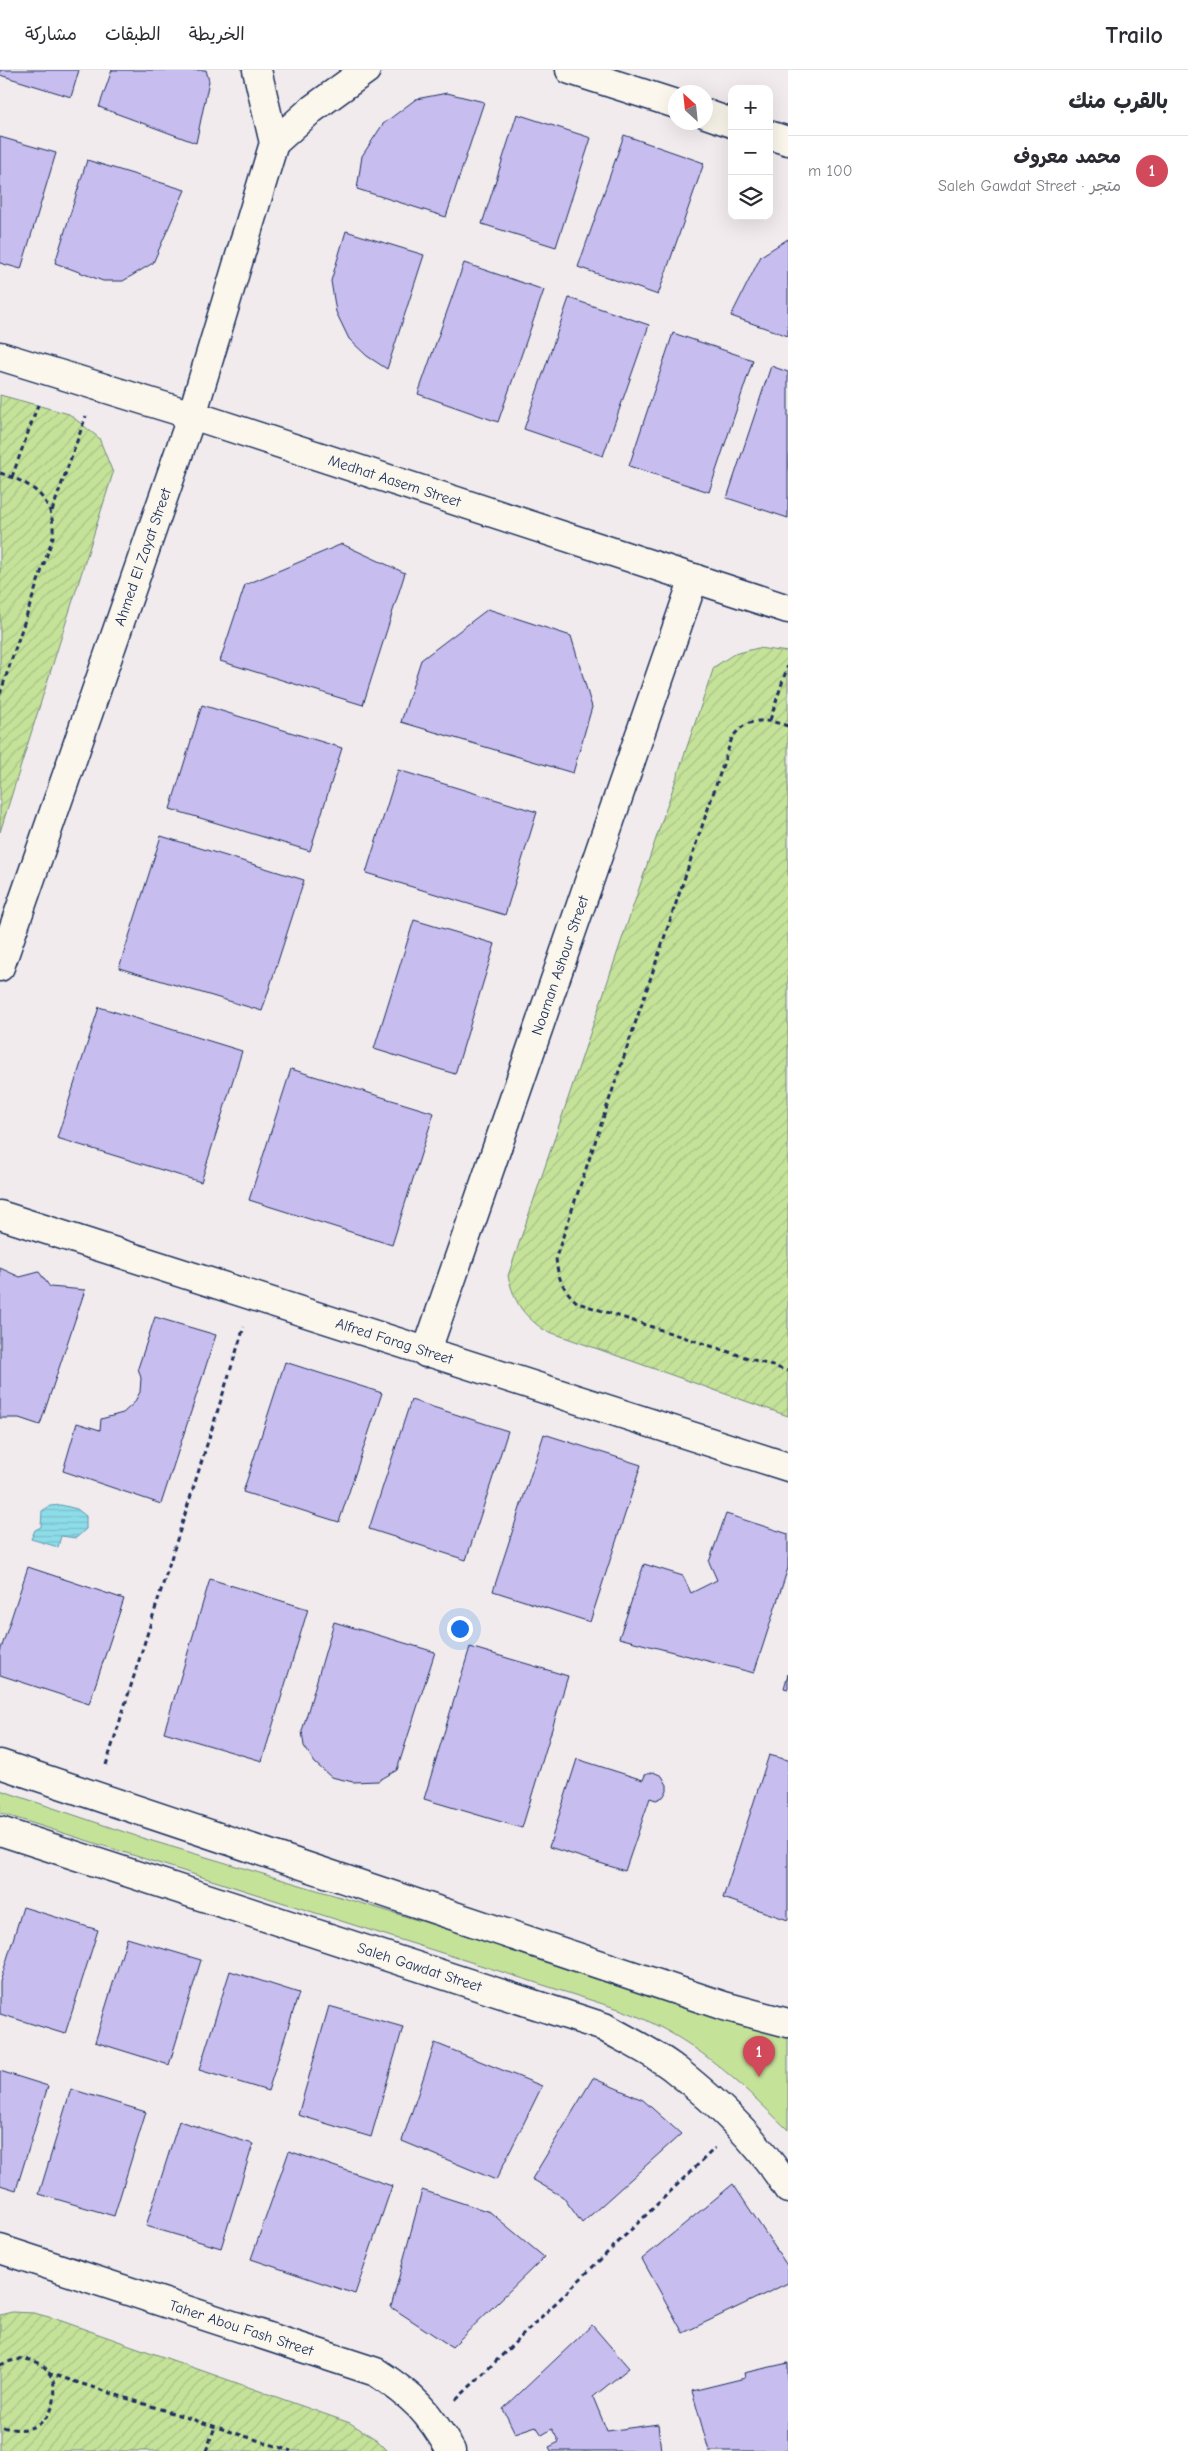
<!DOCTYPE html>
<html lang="ar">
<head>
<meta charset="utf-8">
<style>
  body { margin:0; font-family:"Comic Neue","Playpen Sans Arabic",sans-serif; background:#f7f7f7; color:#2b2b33; direction:rtl }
  .controls { position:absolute; right:15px; top:15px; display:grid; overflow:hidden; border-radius:10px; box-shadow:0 5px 20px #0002 }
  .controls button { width:45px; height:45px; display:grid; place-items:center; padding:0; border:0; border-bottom:1px solid #e1e1e2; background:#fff; color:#2b2b33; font:25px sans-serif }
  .compass { position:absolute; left:668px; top:15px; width:45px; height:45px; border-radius:50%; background:#fff; box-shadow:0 5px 20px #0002; rotate:333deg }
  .you { position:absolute; left:459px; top:1558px; width:18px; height:18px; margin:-12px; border:4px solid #fff; border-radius:50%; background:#1a73e8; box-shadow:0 0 0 8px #1a73e833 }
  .badge { display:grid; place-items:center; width:32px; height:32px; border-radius:50%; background:#d1495b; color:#fff; font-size:16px; font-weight:700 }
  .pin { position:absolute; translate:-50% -41px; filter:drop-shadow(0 1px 2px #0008) }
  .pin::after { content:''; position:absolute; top:26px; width:18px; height:15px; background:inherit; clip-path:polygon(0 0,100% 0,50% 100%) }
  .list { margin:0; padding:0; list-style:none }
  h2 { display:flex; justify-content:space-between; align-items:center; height:65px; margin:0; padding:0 20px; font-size:21px }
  h2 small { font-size:16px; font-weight:400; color:#7c7c81 }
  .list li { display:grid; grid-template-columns:32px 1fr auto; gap:15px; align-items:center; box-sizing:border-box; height:70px; padding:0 20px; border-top:1px solid #e1e1e2 }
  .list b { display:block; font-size:19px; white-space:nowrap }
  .list p { margin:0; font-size:16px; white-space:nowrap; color:#7c7c81 }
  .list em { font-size:16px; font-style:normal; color:#7c7c81 }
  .icon { flex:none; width:28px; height:28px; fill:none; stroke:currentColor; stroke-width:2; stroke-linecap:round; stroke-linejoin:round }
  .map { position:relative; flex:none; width:788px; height:2381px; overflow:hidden; direction:ltr }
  header { display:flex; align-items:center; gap:30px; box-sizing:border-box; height:70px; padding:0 25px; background:#fff; border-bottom:1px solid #e1e1e2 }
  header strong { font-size:24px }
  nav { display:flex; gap:28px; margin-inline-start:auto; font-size:18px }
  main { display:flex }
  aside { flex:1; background:#fff }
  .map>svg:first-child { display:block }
  .grass { fill:#c5e299; stroke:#70887c }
  .garden { fill:url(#garden-furrows); stroke:#70887c }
  .water { fill:url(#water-rules); stroke:#5f97b1 }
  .building { fill:#c8bdef; stroke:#1b2f5e }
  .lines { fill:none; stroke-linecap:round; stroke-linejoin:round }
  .minor-casing { stroke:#1b2f5e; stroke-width:31 }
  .path { stroke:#1b2f5e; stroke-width:3; stroke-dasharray:5 4; stroke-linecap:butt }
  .minor { stroke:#fbf7ec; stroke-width:28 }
  .labels { text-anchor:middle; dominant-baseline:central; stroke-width:4; stroke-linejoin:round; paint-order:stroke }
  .street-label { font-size:15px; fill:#1b2f5e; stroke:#fbf7ec }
</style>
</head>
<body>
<header>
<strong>Trailo</strong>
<nav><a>الخريطة</a><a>الطبقات</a><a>مشاركة</a></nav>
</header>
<main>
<aside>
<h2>بالقرب منك<small></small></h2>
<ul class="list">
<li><span class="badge">1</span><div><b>محمد معروف</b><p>متجر · Saleh Gawdat Street</p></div><em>100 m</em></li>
</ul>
</aside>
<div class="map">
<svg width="788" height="2381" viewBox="0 0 788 2381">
  <defs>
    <pattern id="garden-furrows" width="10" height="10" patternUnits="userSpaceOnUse" patternTransform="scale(1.25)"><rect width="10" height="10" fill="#c5e299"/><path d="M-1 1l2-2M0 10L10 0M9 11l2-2" fill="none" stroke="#a9c286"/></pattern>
    <pattern id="water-rules" width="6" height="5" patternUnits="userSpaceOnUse" patternTransform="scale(1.25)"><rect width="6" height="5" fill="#8ddde9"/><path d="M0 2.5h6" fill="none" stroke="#79beca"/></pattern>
  </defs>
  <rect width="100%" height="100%" fill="#f1ebed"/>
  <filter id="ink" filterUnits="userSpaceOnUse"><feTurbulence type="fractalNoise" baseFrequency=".02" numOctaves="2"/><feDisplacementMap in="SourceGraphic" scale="10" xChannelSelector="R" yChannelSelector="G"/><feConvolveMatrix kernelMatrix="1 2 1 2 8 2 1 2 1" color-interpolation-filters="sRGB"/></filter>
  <g filter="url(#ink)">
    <path class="grass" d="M0,1720L142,1768L421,1851L788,1968V2060C735,2008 693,1967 622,1940L0,1743Z"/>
    <path class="garden" d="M0,325L69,344L99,368L113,403L0,762Z
      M758,578L788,582V1346L544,1260C521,1243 515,1233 508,1206L714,597L734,584Z
      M12,2242L34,2243L56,2249L350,2353L377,2370L388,2381H0V2245Z"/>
    <path class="water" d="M61,1435L77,1439L86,1446V1459L76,1468L61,1466L58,1477L31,1469L35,1460L41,1457L42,1441L50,1436Z"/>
    <path class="building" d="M0,0H79L71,27L0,5Z
      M112,0H206L209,11L196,73L99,37Z
      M447,23L484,32L446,147L357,119L362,86L383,54L416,29Z
      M517,44L591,68L556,177L482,154Z
      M624,65L704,93L658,225L578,197Z
      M0,67L56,83L21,199L0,193Z
      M87,90L185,120L153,193L123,211H103L55,193Z
      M346,161L424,185L387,299L367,286L349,269L336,242L331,211Z
      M788,169V266L731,246L761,186Z
      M464,193L544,220L498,352L418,324Z
      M569,228L649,255L603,386L524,359Z
      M673,263L753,290L709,422L629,396Z
      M771,296L788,302V448L727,428Z
      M342,474L405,503L363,635L220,591L245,515Z
      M488,539L571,566L592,637L573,703L401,652L421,590Z
      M202,635L342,678L310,781L170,739Z
      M398,700L537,742L505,845L366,803Z
      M161,766L304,810L262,941L119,898Z
      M414,850L495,874L455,1004L374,979Z
      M99,937L242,981L201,1112L57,1068Z
      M291,999L434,1043L392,1175L249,1130Z
      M0,1198L20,1207L39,1202L50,1217L85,1220L40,1355L19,1348H0Z
      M155,1247L216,1265L161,1434L63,1401L77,1353L100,1360L101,1349L123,1343L134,1333L140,1322L141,1308L138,1298Z
      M285,1292L382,1323L339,1452L243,1422Z
      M411,1330L508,1361L466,1490L369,1459Z
      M544,1364L641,1395L590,1552L493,1521Z
      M726,1444L788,1464V1498L754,1603L619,1568L644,1494L683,1506L691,1523L717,1510L709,1492Z
      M28,1497L124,1529L89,1634L0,1605V1582Z
      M210,1509L308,1539L262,1691L164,1662Z
      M334,1552L435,1582L397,1700L378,1711L353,1712L331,1707L315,1693L304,1676L302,1661Z
      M470,1577L568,1606L522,1758L424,1729Z
      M788,1604V1619L784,1618Z
      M769,1685L788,1690V1850L723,1828Z
      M577,1689L643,1710L645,1705L653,1702L662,1706L667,1715V1721L663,1727L656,1730L650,1728L625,1801L549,1777Z
      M23,1837L98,1860L65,1964L0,1944V1912Z
      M127,1868L201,1890L169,1995L95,1972Z
      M230,1901L299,1923L268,2021L199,2000Z
      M329,1936L403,1957L371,2067L298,2045Z
      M435,1973L542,2016L496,2110L402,2071Z
      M0,2001L48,2016L16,2120L0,2115Z
      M593,2008L643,2030L681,2064L582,2153L563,2127L532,2109Z
      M71,2019L146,2042L114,2146L39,2124Z
      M179,2051L253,2074L221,2178L146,2156Z
      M289,2081L392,2116L355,2224L251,2189Z
      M733,2114L788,2197V2213L683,2263L642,2189Z
      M422,2120L490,2142L544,2187L452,2277L391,2237Z
      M592,2255L629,2298L593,2327L607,2361L658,2354L661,2381H551L549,2377L559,2372L552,2359L542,2365L536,2356L515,2363L503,2339Z
      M788,2293V2381H709L692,2321L745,2308L744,2303Z"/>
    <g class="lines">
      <defs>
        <g id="minor">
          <path d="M570,0L676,34"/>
          <path d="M706,44L732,53"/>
          <path d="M769,65L788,71"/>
          <path d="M274,73L311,40L366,0"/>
          <path id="s1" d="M0,286L192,345L788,539"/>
          <path id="s2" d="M0,897L192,345L274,73L257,0"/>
          <path id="s3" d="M0,1145L788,1397"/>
          <path id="s4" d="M426,1283L694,508"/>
          <path d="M0,1694L724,1936L788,1953"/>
          <path id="s5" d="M0,1761L604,1957C628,1971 655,1983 676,2000C718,2033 760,2073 788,2119"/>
          <path id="s6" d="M0,2179L376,2302C413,2326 429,2342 451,2381"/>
        </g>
      </defs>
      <use href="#minor" class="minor-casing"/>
      <path class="path" d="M0,403C34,414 55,429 53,467L0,624
        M12,407L39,332
        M52,441L86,346
        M770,650L788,595
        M788,656C766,649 747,646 732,668L556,1187C557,1207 563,1220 578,1233L788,1301
        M106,1695L244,1257
        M0,2295C73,2263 73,2381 0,2356
        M48,2303L291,2381
        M456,2330L715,2078
        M206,2381L215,2357"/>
      <use href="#minor" class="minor"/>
    </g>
  </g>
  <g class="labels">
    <g class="street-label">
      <text stroke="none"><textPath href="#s1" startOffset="414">Medhat Aasem Street</textPath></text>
      <text stroke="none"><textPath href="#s2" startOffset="434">Ahmed El Zayat Street</textPath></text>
      <text stroke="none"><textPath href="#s4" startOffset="410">Noaman Ashour Street</textPath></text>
      <text stroke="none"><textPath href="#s3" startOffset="414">Alfred Farag Street</textPath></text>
      <text stroke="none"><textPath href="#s5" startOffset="441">Saleh Gawdat Street</textPath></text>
      <text stroke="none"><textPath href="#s6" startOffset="254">Taher Abou Fash Street</textPath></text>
    </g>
  </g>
</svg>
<div class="controls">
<button>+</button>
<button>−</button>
<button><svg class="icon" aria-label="layers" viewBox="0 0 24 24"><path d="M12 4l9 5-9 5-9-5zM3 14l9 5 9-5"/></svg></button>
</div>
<svg class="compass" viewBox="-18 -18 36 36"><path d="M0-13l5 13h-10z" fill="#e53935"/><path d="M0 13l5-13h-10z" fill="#7c7c81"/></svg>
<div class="you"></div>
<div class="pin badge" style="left:759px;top:2007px">1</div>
</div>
</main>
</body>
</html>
